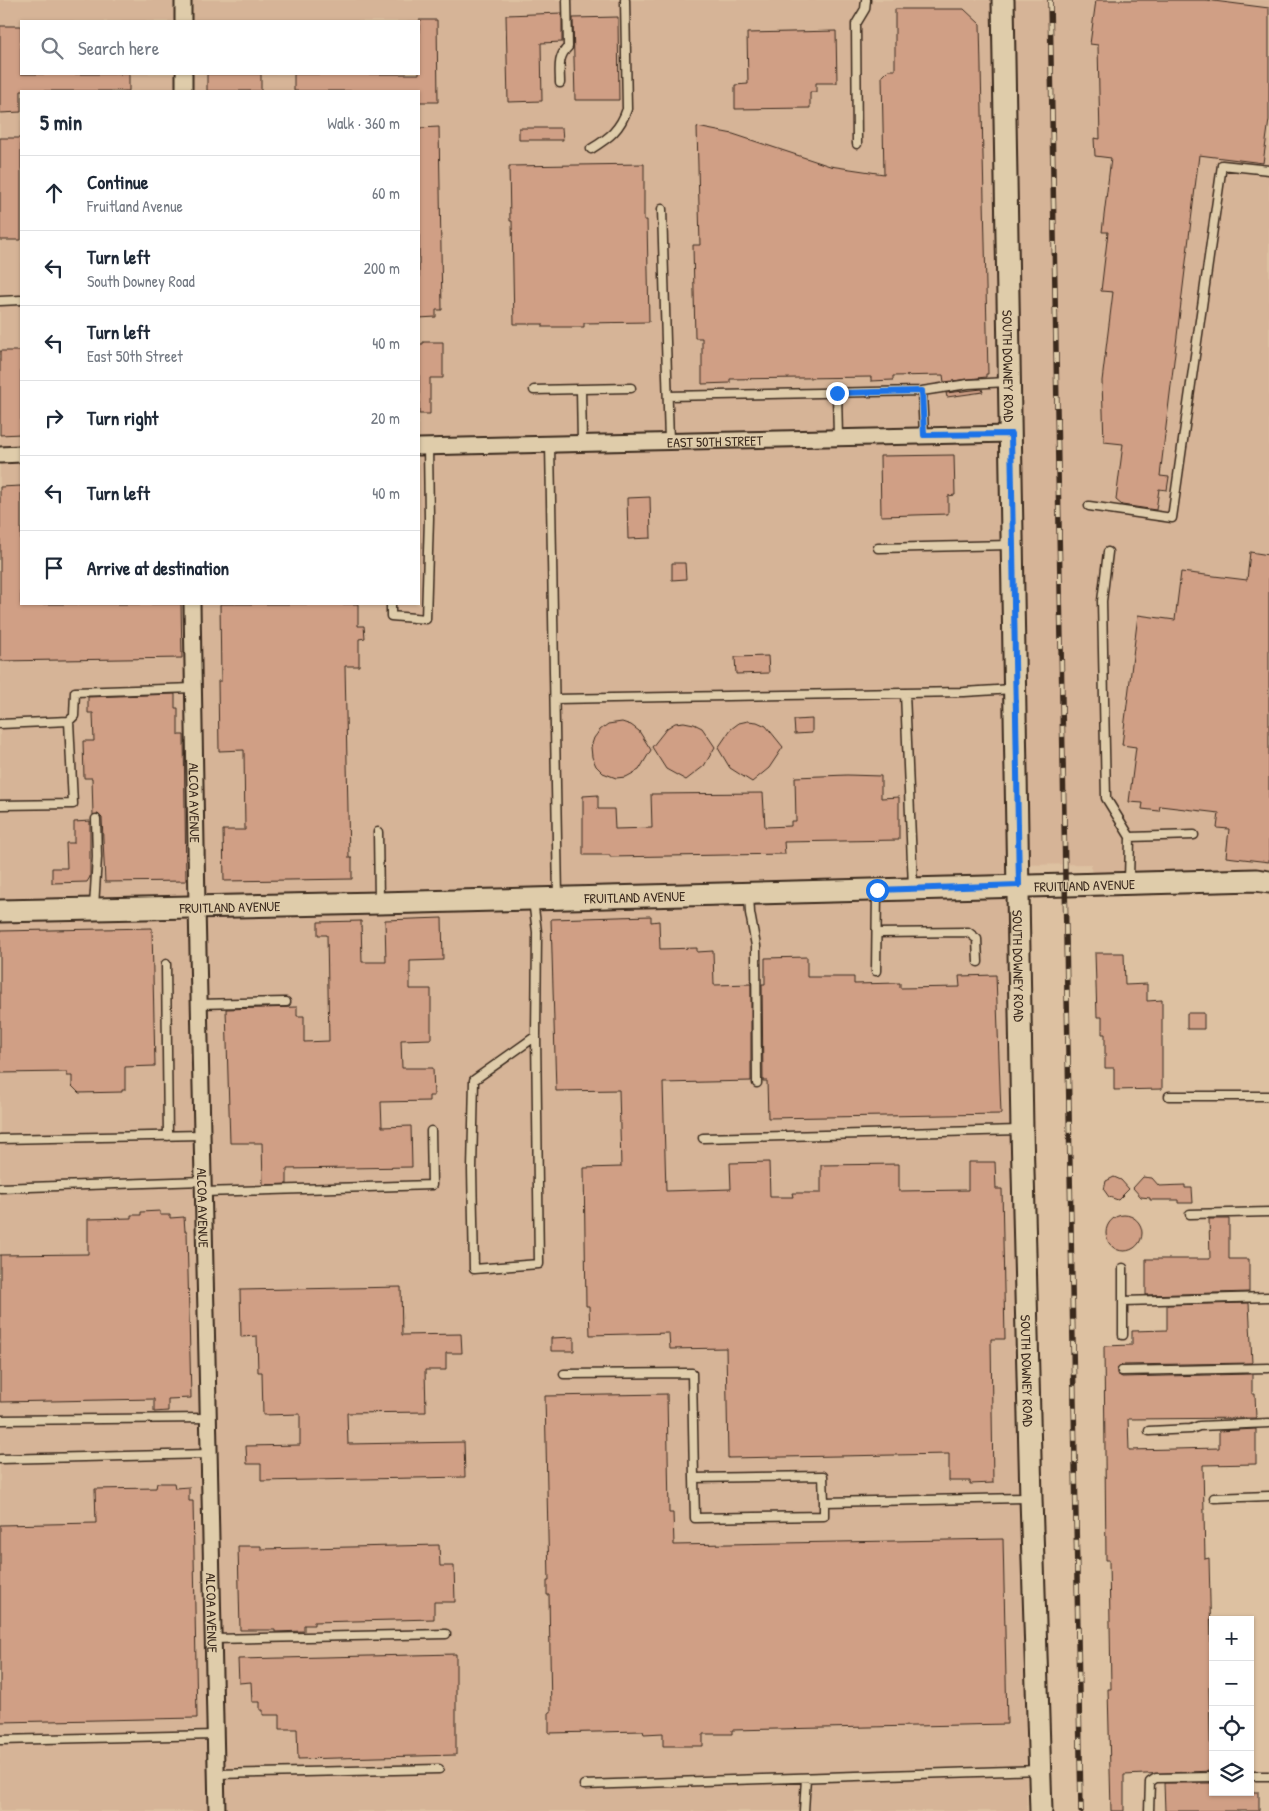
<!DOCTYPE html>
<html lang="en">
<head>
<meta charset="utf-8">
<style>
  body { margin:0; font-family:"Patrick Hand",sans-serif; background:#f2f2f3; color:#1f2937 }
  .controls { position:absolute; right:15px; bottom:15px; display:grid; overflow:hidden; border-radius:0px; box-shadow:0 1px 4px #0004 }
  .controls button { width:45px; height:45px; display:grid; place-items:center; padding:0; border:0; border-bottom:1px solid #e0e1e3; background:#fff; color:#1f2937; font:25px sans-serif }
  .stop { position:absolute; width:15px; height:15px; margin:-11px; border:4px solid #1a73e8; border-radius:50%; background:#fff }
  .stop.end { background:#1a73e8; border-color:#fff; box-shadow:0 1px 5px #0008 }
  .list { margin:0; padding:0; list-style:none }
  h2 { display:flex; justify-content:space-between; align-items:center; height:65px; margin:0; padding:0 20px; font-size:21px }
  h2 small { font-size:16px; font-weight:400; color:#747a83 }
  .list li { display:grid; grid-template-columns:32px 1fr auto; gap:15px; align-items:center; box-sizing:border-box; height:75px; padding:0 20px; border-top:1px solid #e0e1e3 }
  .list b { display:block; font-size:19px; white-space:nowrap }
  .list p { margin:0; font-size:16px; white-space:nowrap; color:#747a83 }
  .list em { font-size:16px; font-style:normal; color:#747a83 }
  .icon { flex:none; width:28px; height:28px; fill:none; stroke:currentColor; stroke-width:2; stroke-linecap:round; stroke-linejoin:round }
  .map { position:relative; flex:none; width:1269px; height:1811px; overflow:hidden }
  .search { position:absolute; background:#fff; box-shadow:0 1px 4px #0004; left:20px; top:20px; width:400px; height:55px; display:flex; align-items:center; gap:12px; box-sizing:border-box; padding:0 18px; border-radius:0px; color:#747a83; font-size:19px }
  .panel { position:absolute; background:#fff; box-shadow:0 1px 4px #0004; left:20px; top:90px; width:400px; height:515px; border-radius:0px }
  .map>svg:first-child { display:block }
  .built { fill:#d6b497; fill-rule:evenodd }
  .building { fill:#d09f85; stroke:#3b2a1e }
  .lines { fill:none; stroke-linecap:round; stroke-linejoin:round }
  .lane-casing { stroke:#3b2a1e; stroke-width:11 }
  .street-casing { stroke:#3b2a1e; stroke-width:19 }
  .secondary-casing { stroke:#3b2a1e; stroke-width:25 }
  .lane { stroke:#dfccaa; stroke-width:8 }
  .street { stroke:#dfccaa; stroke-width:15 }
  .secondary { stroke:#dfccaa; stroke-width:21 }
  .rail-casing { stroke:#3b2a1e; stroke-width:5.5 }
  .rail { stroke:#dfccaa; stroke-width:4; stroke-dasharray:11; stroke-linecap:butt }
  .route { stroke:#1a73e8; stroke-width:6 }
  .labels { text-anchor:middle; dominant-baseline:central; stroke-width:5; stroke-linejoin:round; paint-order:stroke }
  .street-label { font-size:14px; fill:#3b2a1e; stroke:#dfccaa }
</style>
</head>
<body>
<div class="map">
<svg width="1269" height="1811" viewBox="0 0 1269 1811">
  <rect width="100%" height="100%" fill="#ddc1a1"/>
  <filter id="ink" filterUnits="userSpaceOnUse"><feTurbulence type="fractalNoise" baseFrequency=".02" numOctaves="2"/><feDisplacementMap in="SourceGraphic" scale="10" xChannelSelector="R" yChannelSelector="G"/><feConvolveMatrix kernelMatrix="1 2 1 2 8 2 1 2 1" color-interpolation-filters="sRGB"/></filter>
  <g filter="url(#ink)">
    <path class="built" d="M0,0H1269V885L1092,887L1091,864L1011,865L1027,1811H0ZM21,21H419V74H21ZM21,91H419V604H21Z"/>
    <path class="building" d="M1096,0H1206L1269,8V120L1263,163L1199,155L1160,476L1169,477L1167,490L1159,489L1156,510L1122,505L1116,500L1123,444L1104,442L1102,381L1113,292L1101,291L1108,232H1102L1111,158L1095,156L1094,138L1100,139L1098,45L1090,44Z
      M895,9H964L980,24L988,374H986V377L944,382L943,375L893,376V380L871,381V377L730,379V383L702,384V338H695L693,245H700L697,127L733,134L830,166L884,174L882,76L888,70H895Z
      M562,13V42L541,43L542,101L508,102L506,15Z
      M618,17L619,100H575L573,18Z
      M419,20H437L438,102H419V91H294V74H419Z
      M0,26H21V74H129V91H21V112L0,113Z
      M836,31L837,83H816V92H810V108L735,109V85L748,84L747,33Z
      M207,74H261V91H207Z
      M439,127L442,310H436V317L419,318V128Z
      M519,128H562L563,140H519Z
      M0,138H21V240H0Z
      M644,164V220H647L649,322L584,323V327H543V324H514L512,221H510L509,166Z
      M423,342H443V378H430V414H419V344H423Z
      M0,351H21V434L0,435Z
      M982,389L983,392L947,397L946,393Z
      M954,455L955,495L948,496V514L881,516L880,456Z
      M21,486V604H181L182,658L0,661V487Z
      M650,497L651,538L628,539L627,498Z
      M1250,552L1269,555V862L1226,857L1229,829L1217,828L1219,813L1160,806L1159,811L1142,809L1143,803L1129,802L1136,747L1122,745L1138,615L1175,620L1181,572L1247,580Z
      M672,563H685L686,579L672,580Z
      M220,604H358V626H364L365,638L359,639V666H345L349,858H352V879L224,881L223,830H245L244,750L219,751L218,681H221Z
      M768,656L769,673L736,674L735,657Z
      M175,694V708H178V735H184L186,881L105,882L102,818L98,814L93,815L92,778H84L83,741H94L93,713H88V697Z
      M812,719V733L795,734L794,720Z
      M748,721L757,722L766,726L783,747L769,768L752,782L730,768L718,748L731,729L739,723Z
      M622,722L631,725L639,731L651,750L639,770L626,777L616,778L603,773L596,766L592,757L591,747L594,738L600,730L608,724Z
      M684,722L694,724L702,728L715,747L704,766L686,780L666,769L652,747L667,728L675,723Z
      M847,775L881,776V798L899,797V840L784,842L785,854L610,857V855H583V796L598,795V809H614L615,829L652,828L651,794L763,793L765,827L791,826V821H796L795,777Z
      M90,821V877L87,882L52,883V868H67L66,843H74V822Z
      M651,916V922L659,921L660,949L697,948V952L713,951L714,985L751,984V1081L663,1083L666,1191L731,1189L730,1163L769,1162L770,1197H793L792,1193H821V1165L899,1164V1191L968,1190V1162H995L996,1189H1002L1005,1339H991L993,1483L970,1484V1481H949V1454L728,1458L726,1348L670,1349L669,1333L590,1335L589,1306H586L584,1168L621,1167L619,1090L556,1091L551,919Z
      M442,918L443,960L410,961V989H431V1039L401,1040L402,1068H433L434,1096H429V1101L381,1102L382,1127L411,1126L412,1167L287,1169V1184L263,1185L262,1143H230L226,1009L297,1007V1016H304V1042L329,1041L327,935H318V922L361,921L362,962H386L385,920Z
      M152,928L155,1066L125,1067V1090H122V1092L79,1093L72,1086V1076H67V1072L0,1073V931Z
      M1095,953H1124L1125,985L1147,984V1001L1162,1000V1089L1114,1090V1068H1105V1034H1102V1017H1097Z
      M807,957V977H854V984L900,983V988L960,987L959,976L996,975L1001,1114L768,1118L767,1081H763L762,984H765V958Z
      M1187,1013H1204V1029H1187Z
      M1114,1177L1121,1180L1129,1189L1118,1200L1109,1197L1104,1190L1106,1181Z
      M1143,1177L1152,1178L1159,1186L1185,1185V1188H1192L1193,1203H1178V1200H1150V1198L1141,1197L1133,1188Z
      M160,1211V1215H170V1218L184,1217L185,1231H187L191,1398L168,1399V1411L154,1412V1399L0,1402V1255L88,1254V1219L131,1218V1215H141V1212Z
      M1106 1233a18 18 0 1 1 36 0a18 18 0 1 1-36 0Z
      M1209,1219H1229V1259H1249V1292L1146,1295V1259H1210Z
      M401,1287L402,1335L461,1334L462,1353H446V1370H425L426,1412L347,1413L348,1444L464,1442L465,1477L261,1481V1464H247L246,1446L300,1445V1414L263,1415L262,1372H258L257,1336L241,1337L240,1290Z
      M1249,1303L1252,1363L1122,1365L1117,1369V1374L1122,1377L1252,1374V1394H1255L1256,1418L1128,1419L1129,1450L1219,1448V1431L1256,1429V1464L1203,1465L1205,1559L1209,1558L1212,1687H1209L1211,1771L1124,1775V1811H1111L1108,1689H1111L1109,1560H1106L1104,1346L1132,1345V1331L1167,1330V1305Z
      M574,1337V1351H551V1338Z
      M667,1394L669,1513H673L674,1545L1003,1539L1007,1724L732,1730V1734H703V1746H663V1733L644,1734L643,1731L549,1733V1712H551L549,1595H547V1581H549L545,1396Z
      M157,1483H174L175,1488L189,1487V1501H193L197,1718L0,1722V1525L96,1523L95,1489L156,1488Z
      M439,1545L440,1566H454L455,1602H434V1619L314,1622V1625H304V1631L275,1632V1630H240L238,1546H261V1549Z
      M456,1654V1755L298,1759L297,1729H280V1715H263V1710H260V1702H252L251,1682L239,1683L238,1659Z
      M1164,1783H1213V1792H1259V1811H1165Z"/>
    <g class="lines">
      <defs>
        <path id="lane" d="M560,83C560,70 557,57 568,47L567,0
          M857,144L856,24L865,9L866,0
          M591,149C609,138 620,130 627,109L625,0
          M662,209L669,441
          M0,301L21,300
          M581,389L631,388
          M534,390L581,389L582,443
          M922,391L924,435
          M837,393L838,437
          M668,396L922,391L968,384L1008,382
          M550,444L558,898
          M1089,506L1172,518L1222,165L1269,170
          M878,548L1010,545
          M1108,552L1102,601L1106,798L1130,837L1129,881
          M391,604V616L426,619L429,518L428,446
          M905,693L913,887
          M555,699L964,692L1013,689
          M0,724L69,721L74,716L75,692L194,688
          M0,805L73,804L69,721
          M378,832L379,901
          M1130,837L1194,835
          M749,895L750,913L756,946L757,1083
          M533,900L537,932L536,1036L539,1264L474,1269L472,1170L474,1080L536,1036
          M94,907L97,857L96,819
          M877,933L968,932L977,939L978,962
          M166,964L168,1136
          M876,971L877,892
          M199,1004L286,1002
          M1169,1096H1269
          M703,1138L1020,1130
          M0,1139L202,1135
          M0,1188L203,1181
          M203,1192L432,1185L431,1131
          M1190,1214L1269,1212
          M1123,1268V1301L1269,1297
          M1123,1301V1335
          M1122,1371L1269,1368
          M564,1374L692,1373L694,1478L823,1476L824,1502L1029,1498
          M0,1420L208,1418
          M1149,1431L1191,1429L1199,1426L1269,1423
          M0,1459L209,1454
          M694,1478L695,1518L824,1516V1502
          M1214,1498L1269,1496
          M213,1639L446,1634
          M0,1740L215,1735
          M216,1774L439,1769
          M1250,1776H1269
          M584,1785L1039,1770
          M804,1811L806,1778
          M1149,1811L1150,1782L1156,1778L1213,1777"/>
        <g id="street">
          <path d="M183,0V21"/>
          <path d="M184,74V91"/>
          <path id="s1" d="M419,447L1011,434"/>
          <path d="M0,455L21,454"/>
          <path id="s2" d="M192,604L197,906L217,1811"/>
        </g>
        <g id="secondary">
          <path id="s3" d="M1003,0L1022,1130L1031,1498L1041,1811"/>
          <path id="s4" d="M0,911L379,903L1256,880L1269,882"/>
        </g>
      </defs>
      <use href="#lane" class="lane-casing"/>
      <use href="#street" class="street-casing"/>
      <use href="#secondary" class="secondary-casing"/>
      <use href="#lane" class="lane"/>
      <use href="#street" class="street"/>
      <use href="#secondary" class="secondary"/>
      <defs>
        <path id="rail" d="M1050,0L1081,1811"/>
      </defs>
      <use href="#rail" class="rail-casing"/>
      <use href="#rail" class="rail"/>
    </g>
  </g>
  <g class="lines" filter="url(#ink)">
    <path class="route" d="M837,393L922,391L924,435L1011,434L1019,885L877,890"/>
  </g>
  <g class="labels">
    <g class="street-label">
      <text stroke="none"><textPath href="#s3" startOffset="366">SOUTH DOWNEY ROAD</textPath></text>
      <text stroke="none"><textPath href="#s1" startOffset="296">EAST 50TH STREET</textPath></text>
      <text stroke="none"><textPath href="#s2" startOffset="199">ALCOA AVENUE</textPath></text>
      <text stroke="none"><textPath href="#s4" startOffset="1085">FRUITLAND AVENUE</textPath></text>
      <text stroke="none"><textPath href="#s4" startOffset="635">FRUITLAND AVENUE</textPath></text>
      <text stroke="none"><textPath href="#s4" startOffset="230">FRUITLAND AVENUE</textPath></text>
      <text stroke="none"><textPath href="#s3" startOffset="966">SOUTH DOWNEY ROAD</textPath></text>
      <text stroke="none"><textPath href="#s2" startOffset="604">ALCOA AVENUE</textPath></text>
      <text stroke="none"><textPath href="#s3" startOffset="1371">SOUTH DOWNEY ROAD</textPath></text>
      <text stroke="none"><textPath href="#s2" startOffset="1009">ALCOA AVENUE</textPath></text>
    </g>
  </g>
</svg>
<div class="controls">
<button>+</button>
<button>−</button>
<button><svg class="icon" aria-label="locate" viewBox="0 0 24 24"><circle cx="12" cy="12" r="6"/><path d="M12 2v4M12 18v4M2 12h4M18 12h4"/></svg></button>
<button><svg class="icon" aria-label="layers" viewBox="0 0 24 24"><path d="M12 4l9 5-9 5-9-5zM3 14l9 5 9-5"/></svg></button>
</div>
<div class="stop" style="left:877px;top:890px"></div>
<div class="stop end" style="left:837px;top:393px"></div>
<div class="search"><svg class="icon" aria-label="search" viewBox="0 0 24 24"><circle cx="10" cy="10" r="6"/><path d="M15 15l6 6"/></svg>Search here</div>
<section class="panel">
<h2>5 min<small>Walk · 360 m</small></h2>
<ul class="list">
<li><svg class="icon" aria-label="ahead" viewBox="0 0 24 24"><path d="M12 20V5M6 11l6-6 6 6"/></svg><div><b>Continue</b><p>Fruitland Avenue</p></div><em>60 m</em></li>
<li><svg class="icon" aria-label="left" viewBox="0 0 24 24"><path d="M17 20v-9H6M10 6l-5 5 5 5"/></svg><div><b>Turn left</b><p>South Downey Road</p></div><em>200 m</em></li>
<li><svg class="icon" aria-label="left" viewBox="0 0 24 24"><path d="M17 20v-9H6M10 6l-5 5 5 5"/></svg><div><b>Turn left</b><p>East 50th Street</p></div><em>40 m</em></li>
<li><svg class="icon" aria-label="right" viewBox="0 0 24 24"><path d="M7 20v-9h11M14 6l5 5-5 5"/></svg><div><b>Turn right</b></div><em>20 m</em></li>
<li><svg class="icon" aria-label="left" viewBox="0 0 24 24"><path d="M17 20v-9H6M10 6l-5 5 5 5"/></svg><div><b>Turn left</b></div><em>40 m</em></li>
<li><svg class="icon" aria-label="arrive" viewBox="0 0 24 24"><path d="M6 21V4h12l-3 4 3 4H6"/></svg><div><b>Arrive at destination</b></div></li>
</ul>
</section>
</div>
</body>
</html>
